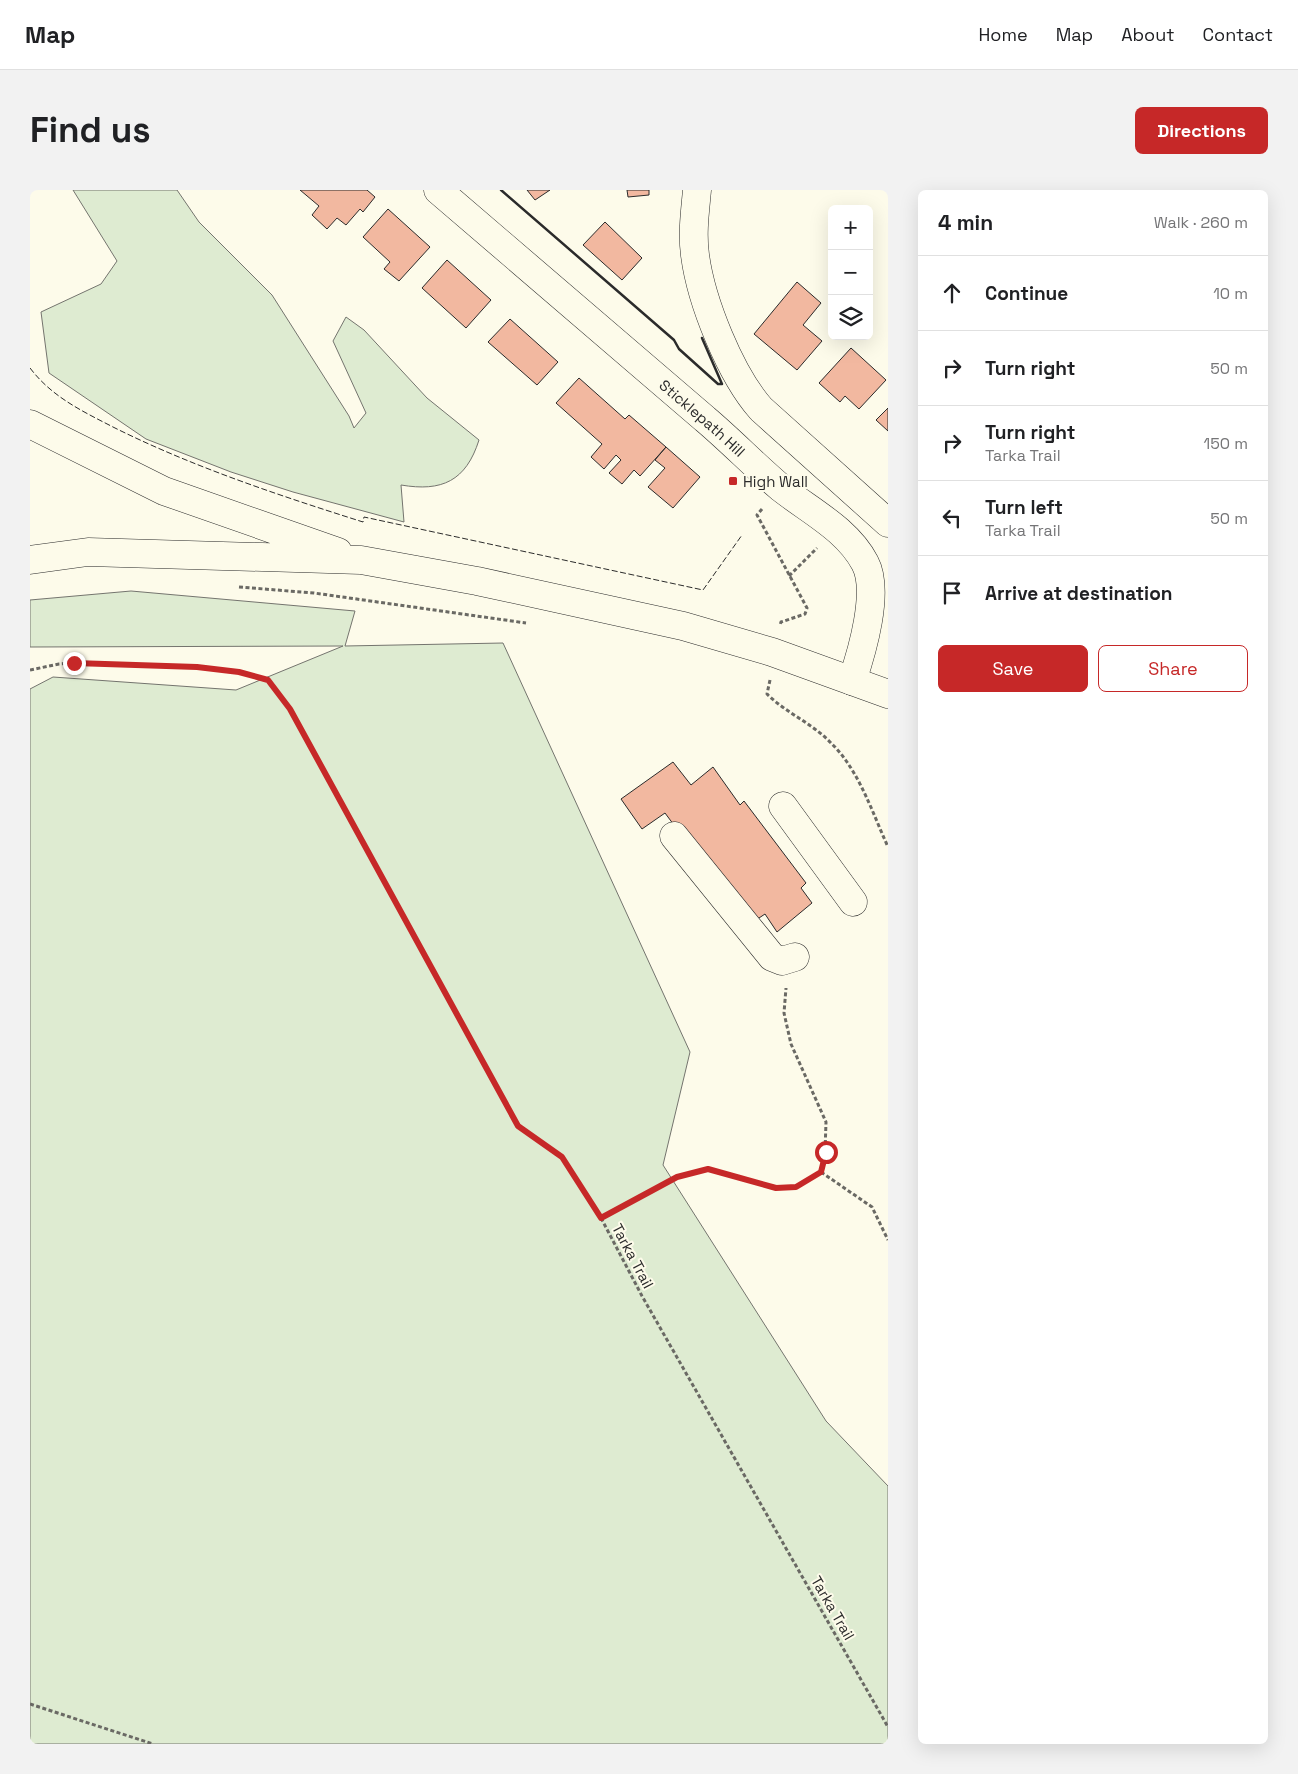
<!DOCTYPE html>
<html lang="en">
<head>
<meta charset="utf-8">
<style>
  body { margin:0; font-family:"Space Grotesk",sans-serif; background:#f2f2f2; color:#202124 }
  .controls { position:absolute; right:15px; top:15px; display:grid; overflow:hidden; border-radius:8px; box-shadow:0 5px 20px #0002 }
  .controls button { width:45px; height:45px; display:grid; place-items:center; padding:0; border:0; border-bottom:1px solid #e0e0e0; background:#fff; color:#202124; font:25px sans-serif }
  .stop { position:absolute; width:15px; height:15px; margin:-11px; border:4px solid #c62828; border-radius:50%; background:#fff }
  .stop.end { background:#c62828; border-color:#fff; box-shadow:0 1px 5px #0008 }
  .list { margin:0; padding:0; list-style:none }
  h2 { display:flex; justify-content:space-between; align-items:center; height:65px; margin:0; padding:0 20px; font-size:21px }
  h2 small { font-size:16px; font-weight:400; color:#757577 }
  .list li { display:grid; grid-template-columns:32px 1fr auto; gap:15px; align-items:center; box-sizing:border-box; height:75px; padding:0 20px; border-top:1px solid #e0e0e0 }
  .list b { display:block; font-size:19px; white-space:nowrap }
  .list p { margin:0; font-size:16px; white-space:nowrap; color:#757577 }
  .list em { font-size:16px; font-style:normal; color:#757577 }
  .actions { display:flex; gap:10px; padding:15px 20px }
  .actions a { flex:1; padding:11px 0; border:1px solid #c62828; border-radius:8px; text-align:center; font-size:18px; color:#c62828 }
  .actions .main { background:#c62828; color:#fff }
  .icon { flex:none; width:28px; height:28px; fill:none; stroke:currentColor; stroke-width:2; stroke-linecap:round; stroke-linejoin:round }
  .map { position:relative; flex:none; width:858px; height:1554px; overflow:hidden; border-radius:8px }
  header { display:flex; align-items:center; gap:30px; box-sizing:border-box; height:70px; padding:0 25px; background:#fff; border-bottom:1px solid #e0e0e0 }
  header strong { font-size:24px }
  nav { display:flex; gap:28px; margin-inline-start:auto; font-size:18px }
  .intro { display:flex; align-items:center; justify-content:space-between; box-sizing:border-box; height:120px; padding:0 30px }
  h1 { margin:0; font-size:35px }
  .button { padding:12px 22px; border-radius:8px; background:#c62828; color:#fff; font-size:18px; font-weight:700 }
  main { display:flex; gap:30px; padding:0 30px }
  aside { flex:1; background:#fff; border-radius:8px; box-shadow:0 5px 20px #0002 }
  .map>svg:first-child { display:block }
  .green { fill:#deebd1; stroke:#74746e }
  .building { fill:#f2b8a0; stroke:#2b2b2b }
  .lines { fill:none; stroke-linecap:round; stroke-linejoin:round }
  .minor-casing { stroke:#2b2b2b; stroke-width:29 }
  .major-casing { stroke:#2b2b2b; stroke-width:29 }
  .path { stroke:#6a6964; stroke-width:3; stroke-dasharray:4 2.5; stroke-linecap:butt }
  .minor { stroke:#fdfbea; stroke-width:28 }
  .major { stroke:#fdfbea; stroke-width:28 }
  .fence { stroke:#2b2b2b; stroke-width:1; stroke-dasharray:6 2.5; stroke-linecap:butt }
  .wall { stroke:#2b2b2b; stroke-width:2.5 }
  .route { stroke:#c62828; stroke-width:6 }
  .poi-dot { fill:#c62828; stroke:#fdfbea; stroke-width:2 }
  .labels { text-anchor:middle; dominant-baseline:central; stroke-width:4; stroke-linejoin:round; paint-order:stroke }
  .street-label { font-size:15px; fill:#2b2b2b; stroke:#fdfbea }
  .poi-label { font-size:15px; fill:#2b2b2b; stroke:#fdfbea; text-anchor:start }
</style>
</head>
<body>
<header>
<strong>Map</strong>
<nav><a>Home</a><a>Map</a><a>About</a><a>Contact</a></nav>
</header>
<div class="intro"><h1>Find us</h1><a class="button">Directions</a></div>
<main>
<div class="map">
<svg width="858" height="1554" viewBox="0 0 858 1554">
  <rect width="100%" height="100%" fill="#fdfbea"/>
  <path class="green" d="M43,0H147L169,32L242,105L319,226L324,238L336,223L303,151L316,127L334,140L397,208L449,250C436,291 412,302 371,295L374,332L263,302L201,282L116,249L19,183L11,122L71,94L87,71Z
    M101,401L325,421L315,456L473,453L660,862L633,975L796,1231L858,1296V1554H0V499L23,487L206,500L313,456L0,457V410Z"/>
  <path class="building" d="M270,0H337L345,7L333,22L330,19L316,35L307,28L297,39L282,25L289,16Z
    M497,0H520L505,10Z
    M597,0H619V5L598,7Z
    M358,19L400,57L369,91L354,79L360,72L333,47Z
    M575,32L612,68L592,90L553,55Z
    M417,70L461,110L436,138L392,98Z
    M767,92L791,113L773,135L792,151L767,180L724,144Z
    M480,129L528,172L507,195L458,152Z
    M821,158L856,190L829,219L815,206L810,212L789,193Z
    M549,188L595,229L599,225L636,257L610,286L604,280L592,294L579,283L591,270L586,265L574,279L561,267L572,254L526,213Z
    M858,218V241L846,230Z
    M636,257L670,287L643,318L618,297L635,278L625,270Z
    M643,572L661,595L683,577L710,615L714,611L776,693L771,698L782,713L747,742L735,724L726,730L658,654L635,623L612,639L591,609Z"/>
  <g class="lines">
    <defs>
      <g id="minor">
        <path id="s1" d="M408,0C497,77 586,153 675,229C701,251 725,276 751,298C780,321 817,339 835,373C850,401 832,462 822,491"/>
        <path d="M667,0C665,22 662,43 665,65C671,111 700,184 731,219L858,333"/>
        <path d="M753,616L823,712"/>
        <path d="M644,646L742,767L752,771L765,767"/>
      </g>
      <path id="major" d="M0,234L134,301L308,362
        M0,370L58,362L331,370L447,391L653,436L742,462L858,504"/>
    </defs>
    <use href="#minor" class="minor-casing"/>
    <use href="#major" class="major-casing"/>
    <path class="path" d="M732,319L727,325L777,418L775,424L751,432L750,435
      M759,386L787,358
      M209,397L284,403L496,433
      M0,480L29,474L44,473L167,477L209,482L238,491L260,519L488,936L532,967L571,1028L612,1106L858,1537
      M740,490L737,504C756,523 782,533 801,553C829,580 842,622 858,657
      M791,982L842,1017L858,1050
      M571,1028L647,987L678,979L746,998L766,997L791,982L795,962L796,932L761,854L754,823L756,798
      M0,1514L123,1554"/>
    <use href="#minor" class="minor"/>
    <use href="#major" class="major"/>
    <path class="fence" d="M0,178C22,207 52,221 83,237C163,277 248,305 333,332L334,327L673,400L712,345"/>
    <path class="wall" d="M471,0L644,150L649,159L688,194H692L672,148"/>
  </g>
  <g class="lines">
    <path class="route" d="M44,473L167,477L209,482L238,490L260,519L488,936L532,967L571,1028L647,987L678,979L746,998L766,997L791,982L796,962"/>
  </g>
  <rect class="poi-dot" x="698" y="286" width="10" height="10" rx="2.5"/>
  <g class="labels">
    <g class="street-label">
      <text stroke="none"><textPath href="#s1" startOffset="349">Sticklepath Hill</textPath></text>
      <text transform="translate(603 1066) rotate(62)">Tarka Trail</text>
      <text transform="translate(803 1418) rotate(60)">Tarka Trail</text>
    </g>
    <g class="poi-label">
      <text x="713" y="291">High Wall</text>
    </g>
  </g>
</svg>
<div class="controls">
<button>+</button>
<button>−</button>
<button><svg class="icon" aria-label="layers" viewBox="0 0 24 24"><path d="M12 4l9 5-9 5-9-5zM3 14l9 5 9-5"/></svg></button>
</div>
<div class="stop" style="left:796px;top:962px"></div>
<div class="stop end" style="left:44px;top:473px"></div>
</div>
<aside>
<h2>4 min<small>Walk · 260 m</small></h2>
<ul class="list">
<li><svg class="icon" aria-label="ahead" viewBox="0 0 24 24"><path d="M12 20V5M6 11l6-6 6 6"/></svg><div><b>Continue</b></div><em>10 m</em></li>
<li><svg class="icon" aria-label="right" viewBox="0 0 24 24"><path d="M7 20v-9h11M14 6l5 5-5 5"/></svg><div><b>Turn right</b></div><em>50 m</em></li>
<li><svg class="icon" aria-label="right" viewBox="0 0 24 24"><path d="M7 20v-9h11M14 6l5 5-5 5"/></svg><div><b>Turn right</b><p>Tarka Trail</p></div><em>150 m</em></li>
<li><svg class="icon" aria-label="left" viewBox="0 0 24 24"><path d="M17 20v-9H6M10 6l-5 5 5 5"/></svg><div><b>Turn left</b><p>Tarka Trail</p></div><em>50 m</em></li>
<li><svg class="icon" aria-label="arrive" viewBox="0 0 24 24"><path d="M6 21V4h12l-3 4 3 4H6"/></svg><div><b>Arrive at destination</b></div></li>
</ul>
<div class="actions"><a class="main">Save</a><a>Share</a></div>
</aside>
</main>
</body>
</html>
